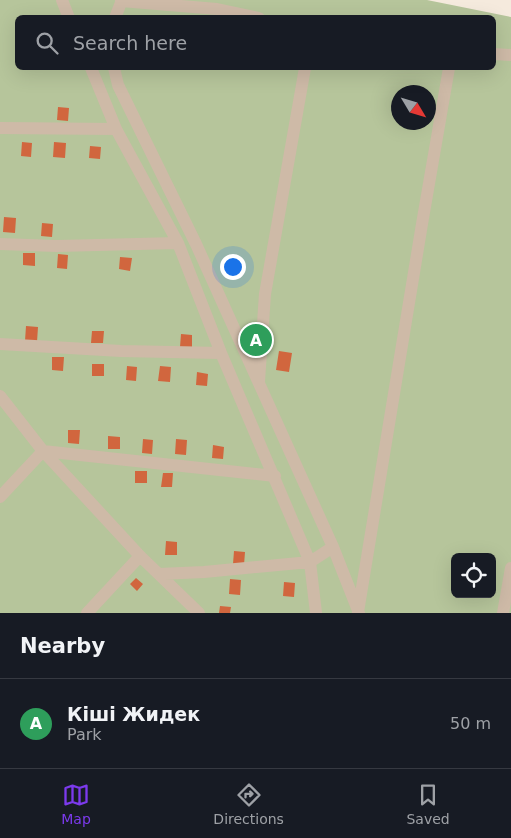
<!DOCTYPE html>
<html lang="en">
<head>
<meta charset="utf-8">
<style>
  body { margin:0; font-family:"DejaVu Sans",sans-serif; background:#20242c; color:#f1f3f6 }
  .controls { position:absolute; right:15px; bottom:15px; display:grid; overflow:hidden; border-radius:8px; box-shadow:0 5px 20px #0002 }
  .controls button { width:45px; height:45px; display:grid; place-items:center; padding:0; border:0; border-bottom:1px solid #363941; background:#171b24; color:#f1f3f6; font:25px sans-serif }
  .compass { position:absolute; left:391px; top:85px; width:45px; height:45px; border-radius:50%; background:#171b24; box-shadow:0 5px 20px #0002; rotate:128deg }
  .you { position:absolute; left:232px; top:266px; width:18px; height:18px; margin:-12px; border:4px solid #fff; border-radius:50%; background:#1a73e8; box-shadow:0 0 0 8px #1a73e833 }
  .badge { display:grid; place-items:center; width:32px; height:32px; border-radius:50%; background:#7c3aed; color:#fff; font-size:16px; font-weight:700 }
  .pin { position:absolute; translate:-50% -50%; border:2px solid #fff; box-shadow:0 1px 5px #0006 }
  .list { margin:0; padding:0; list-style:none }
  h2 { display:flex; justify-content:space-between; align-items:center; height:65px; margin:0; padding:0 20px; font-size:21px }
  h2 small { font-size:16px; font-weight:400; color:#9ea1a6 }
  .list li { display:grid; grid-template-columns:32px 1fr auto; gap:15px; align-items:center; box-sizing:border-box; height:90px; padding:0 20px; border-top:1px solid #363941 }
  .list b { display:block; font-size:19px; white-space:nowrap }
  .list p { margin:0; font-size:16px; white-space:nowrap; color:#9ea1a6 }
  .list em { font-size:16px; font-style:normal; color:#9ea1a6 }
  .icon { flex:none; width:28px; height:28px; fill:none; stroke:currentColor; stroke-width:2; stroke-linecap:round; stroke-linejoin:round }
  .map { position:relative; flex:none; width:511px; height:613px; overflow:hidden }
  .search { position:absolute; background:#171b24; box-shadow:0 5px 20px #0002; left:15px; right:15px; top:15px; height:55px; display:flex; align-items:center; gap:12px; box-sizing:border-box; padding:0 18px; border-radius:8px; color:#9ea1a6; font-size:19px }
  .sheet { height:155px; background:#171b24 }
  nav { display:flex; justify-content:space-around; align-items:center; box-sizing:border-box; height:70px; border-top:1px solid #363941; background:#171b24; font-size:14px; color:#9ea1a6 }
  nav a { display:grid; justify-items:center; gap:2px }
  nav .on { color:#7c3aed }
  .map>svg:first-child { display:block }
  .green { fill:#b6c59b; fill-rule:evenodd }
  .building { fill:#d1663e }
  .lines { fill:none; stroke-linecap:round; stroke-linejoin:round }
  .minor { stroke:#cebaa7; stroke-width:12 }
</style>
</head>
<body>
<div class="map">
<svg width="511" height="613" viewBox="0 0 511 613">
  <rect width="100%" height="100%" fill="#f5eadd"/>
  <path class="green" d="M0,0H427L511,17V613H0ZM18,18H494V68H18ZM398,92H428V122H398ZM455,557H492V594H455Z"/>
  <path class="building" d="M58,107L69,108L68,121L57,120Z
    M22,142L32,143L31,157L21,156Z
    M54,142L66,143L65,158L53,157Z
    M90,146L101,147L100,159L89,158Z
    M4,217L16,218L15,233L3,232Z
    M42,223L53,224L52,237L41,236Z
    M23,253H35V266L23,265Z
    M58,254L68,255L67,269L57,268Z
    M120,257L132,258L130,271L119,269Z
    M26,326L38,327L37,342L25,341Z
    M92,331H104L103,343H91Z
    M181,334L192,335V348L180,347Z
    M279,351L292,353L289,372L276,370Z
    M52,357H64L63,371L52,370Z
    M92,364H104V376H92Z
    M127,366L137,367L136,381L126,380Z
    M160,366L171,367L170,382L158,381Z
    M197,372L208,374L207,386L196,385Z
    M68,430H80L79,444L68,443Z
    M108,436L120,437V449H108Z
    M143,439L153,440L152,454L142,453Z
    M176,439L187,440L186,455L175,454Z
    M213,445L224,447L223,459L212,458Z
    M135,471H147V483H135Z
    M163,473H173L172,487H161Z
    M166,541L177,542V555H165Z
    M234,551L245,552L244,565L233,564Z
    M136,578L143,584L137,591L130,584Z
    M230,579L241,580L240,595L229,594Z
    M284,582L295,583L294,597L283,596Z
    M220,606L231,607L230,613H219Z"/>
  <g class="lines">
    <path class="minor" d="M62,0L69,18
      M121,1L217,9L259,18
      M115,18L122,0
      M494,54L511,55
      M91,68L116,129L178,243L221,353L310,562L316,613
      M114,68L118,85L196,244L333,547L359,613
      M0,128L116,129
      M0,244L57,246L178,243
      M0,344L121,351L221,353
      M259,381L265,294L305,68
      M0,396L43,451L140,556L199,613
      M0,497L43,451L275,476
      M159,574L204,572L310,562L333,547
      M358,612L422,224L449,68
      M87,613L140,556
      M503,613L511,568"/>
  </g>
</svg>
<div class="controls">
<button><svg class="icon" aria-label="locate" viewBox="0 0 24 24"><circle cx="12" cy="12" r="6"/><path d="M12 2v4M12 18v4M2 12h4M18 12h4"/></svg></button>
</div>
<svg class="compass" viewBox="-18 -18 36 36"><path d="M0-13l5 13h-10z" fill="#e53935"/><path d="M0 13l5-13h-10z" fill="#9ea1a6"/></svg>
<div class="you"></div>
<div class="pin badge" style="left:256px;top:340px;background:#2e9e5b">A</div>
<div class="search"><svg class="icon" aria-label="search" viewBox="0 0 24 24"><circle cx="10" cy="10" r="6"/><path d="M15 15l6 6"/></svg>Search here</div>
</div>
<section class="sheet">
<h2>Nearby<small></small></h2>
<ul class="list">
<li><span class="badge" style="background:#2e9e5b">A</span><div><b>Кіші Жидек</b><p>Park</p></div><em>50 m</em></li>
</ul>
</section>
<nav>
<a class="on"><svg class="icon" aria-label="map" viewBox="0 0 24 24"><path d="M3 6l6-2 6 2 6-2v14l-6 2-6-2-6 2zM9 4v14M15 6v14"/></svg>Map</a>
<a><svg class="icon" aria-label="directions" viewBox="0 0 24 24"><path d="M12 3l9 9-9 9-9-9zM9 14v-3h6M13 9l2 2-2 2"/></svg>Directions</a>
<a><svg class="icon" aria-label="saved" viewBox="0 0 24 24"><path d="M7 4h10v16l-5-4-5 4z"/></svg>Saved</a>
</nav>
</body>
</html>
